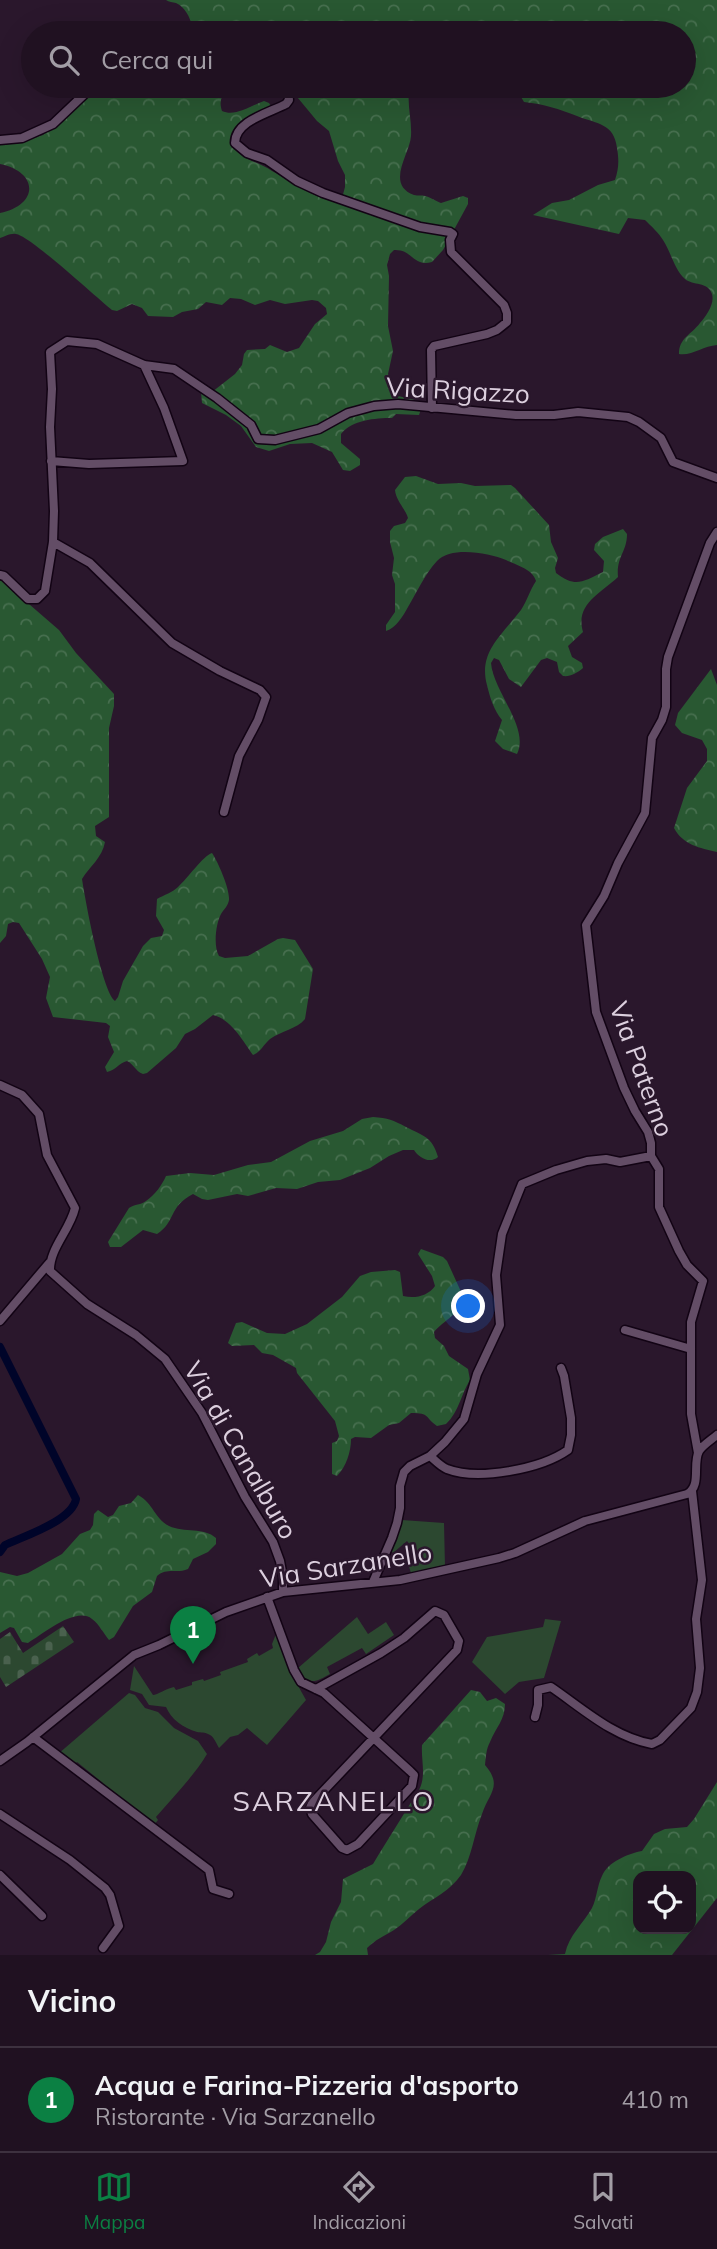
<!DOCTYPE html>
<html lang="it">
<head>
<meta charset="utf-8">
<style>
  body { margin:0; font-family:Mulish,sans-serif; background:#2d1f2e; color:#f1f3f6 }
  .controls { position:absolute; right:21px; bottom:21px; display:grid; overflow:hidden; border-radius:14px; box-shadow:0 7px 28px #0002 }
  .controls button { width:63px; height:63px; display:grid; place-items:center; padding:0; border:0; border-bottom:2px solid #3d313f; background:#201121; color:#f1f3f6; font:35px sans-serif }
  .you { position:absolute; left:469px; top:1307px; width:24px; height:24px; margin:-18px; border:5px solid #fff; border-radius:50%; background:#1a73e8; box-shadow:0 0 0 10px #1a73e833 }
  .badge { display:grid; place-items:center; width:46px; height:46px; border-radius:50%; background:#0b8043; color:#fff; font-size:23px; font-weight:700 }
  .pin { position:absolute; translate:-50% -58px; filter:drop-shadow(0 2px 4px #0008) }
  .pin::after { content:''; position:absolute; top:37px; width:24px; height:21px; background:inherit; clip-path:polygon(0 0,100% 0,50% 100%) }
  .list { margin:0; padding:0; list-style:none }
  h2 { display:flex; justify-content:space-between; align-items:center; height:91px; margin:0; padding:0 28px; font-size:30px }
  h2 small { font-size:23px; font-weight:400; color:#a29da5 }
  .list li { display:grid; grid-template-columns:46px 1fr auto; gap:21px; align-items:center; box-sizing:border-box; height:105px; padding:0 28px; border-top:2px solid #3d313f }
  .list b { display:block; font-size:26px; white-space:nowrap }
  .list p { margin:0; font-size:23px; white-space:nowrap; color:#a29da5 }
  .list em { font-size:23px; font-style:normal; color:#a29da5 }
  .icon { flex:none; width:38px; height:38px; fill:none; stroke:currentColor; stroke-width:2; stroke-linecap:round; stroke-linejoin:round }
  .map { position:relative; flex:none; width:717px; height:1955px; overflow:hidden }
  .search { position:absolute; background:#201121; box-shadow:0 7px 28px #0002; left:21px; right:21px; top:21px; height:77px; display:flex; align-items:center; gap:18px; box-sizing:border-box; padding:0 24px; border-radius:38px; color:#a29da5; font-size:26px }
  .sheet { height:196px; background:#201121 }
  nav { display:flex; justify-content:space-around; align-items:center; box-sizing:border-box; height:98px; border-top:2px solid #3d313f; background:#201121; font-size:19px; color:#a29da5 }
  nav a { display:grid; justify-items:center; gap:4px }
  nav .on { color:#0b8043 }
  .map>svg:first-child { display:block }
  .green { fill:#2c4830 }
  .forest { fill:url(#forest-crowns); fill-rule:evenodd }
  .cemetery { fill:url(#cemetery-stones) }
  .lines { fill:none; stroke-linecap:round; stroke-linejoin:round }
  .canal { stroke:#000429; stroke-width:8 }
  .minor-casing { stroke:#120314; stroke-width:11 }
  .minor { stroke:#634d66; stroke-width:8 }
  .labels { text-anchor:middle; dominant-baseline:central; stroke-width:5; stroke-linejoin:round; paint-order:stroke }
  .street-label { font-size:26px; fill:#dccfde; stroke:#2a172c }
  .neighbourhood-label { font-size:28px; letter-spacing:2px; fill:#dccfde; stroke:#2a172c }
</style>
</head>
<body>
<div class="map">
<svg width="717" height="1955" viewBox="0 0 717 1955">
  <defs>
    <pattern id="forest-crowns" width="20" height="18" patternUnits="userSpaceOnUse" patternTransform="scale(1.75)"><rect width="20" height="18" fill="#295832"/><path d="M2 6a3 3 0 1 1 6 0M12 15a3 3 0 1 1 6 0" fill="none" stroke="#476f4f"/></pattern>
    <pattern id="cemetery-stones" width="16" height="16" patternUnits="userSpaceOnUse" patternTransform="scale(1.75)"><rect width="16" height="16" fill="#2c4830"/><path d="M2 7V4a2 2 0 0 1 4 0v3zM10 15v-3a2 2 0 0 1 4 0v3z" fill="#4a614e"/></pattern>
  </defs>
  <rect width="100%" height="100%" fill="#2a172c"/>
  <path class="green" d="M402,1520L444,1523L445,1566L411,1573L404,1551L411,1546L407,1541L393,1553L389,1549Z
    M357,1617L368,1634L386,1622L394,1635L366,1654L362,1648L327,1667L330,1674C321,1679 314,1684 305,1679L298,1668Z
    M545,1619L561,1621L544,1678L519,1682L505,1694L472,1662L487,1637L543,1627Z
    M276,1634L292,1675L306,1700L267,1745L247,1728L238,1735L230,1737L219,1748C216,1743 214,1736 208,1734C205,1732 201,1733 197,1732C183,1728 171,1719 166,1707L149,1705L142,1694L130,1690L134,1666L153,1695C157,1695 167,1688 174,1687L176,1690L192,1685V1682L203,1679L204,1681L221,1675L220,1672L248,1662L247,1659L257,1653L259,1656L273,1648L272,1644Z
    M129,1693L135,1695L145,1708L158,1712L174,1728L198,1741L207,1754C194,1776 174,1796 156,1817L158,1820L154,1825L102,1787L103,1783L77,1762L73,1766L58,1754Z"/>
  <path class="forest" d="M166,0H717V345C703,346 692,356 679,354C679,338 691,335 700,323C706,316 715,304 712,294C708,281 693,286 685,279C674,269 671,252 663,240C659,233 651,226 645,220L628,218L619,234L533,215L552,203L569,200L598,185L615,180C619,168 619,160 617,148C614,123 597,124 577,116C559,109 544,104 524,102L517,90L510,86H684V33H189L192,26C190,17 185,7 176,3C173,2 169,2 166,0Z
    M99,86H240C226,88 217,97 222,111C235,117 250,106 264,101L269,103L272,108C257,115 232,120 232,139C232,145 234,149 239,153C248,161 262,164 272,171C294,183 315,200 341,202L345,187V175L338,161L329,131L317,121L288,86H410C406,103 412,118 411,136C410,154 385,184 414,195C418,196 422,195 425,196C430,197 436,201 441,203L463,196L468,198V204L443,250L432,262C412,267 413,249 394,250L390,254L387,265L389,276L388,326L393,351L388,374L394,392L398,396L415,400L421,409L419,415L396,414L392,418C375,418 352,420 341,434V443L360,459V465L350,471L343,470L332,452L312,443L290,444L269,451L256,447L241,426L226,415L202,403L201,392H212L235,374L242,365L244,354L247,350L265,349L270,345L287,352L299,348L315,324L327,314L326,308L318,301L312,300L285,304L270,300L255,305L241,299L230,298L222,305L206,302L198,309L182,312L173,317L148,316L142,308L132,304L117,311L112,310C97,298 29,235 16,234C10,233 4,237 0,238V213C39,205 39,172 0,164V145L19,143L43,135Z
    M416,476L438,484L461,483L475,486L511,485L515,488L549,525L551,542L558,558L555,568L556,573C576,588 582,582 603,572L604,561L594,550L595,544L603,537L623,529L627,534C627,552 616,557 618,577C600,594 575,604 583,632L568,646L572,657L582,663L583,668C577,673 570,677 563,676L559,672L557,662L547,658L541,660L521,687L509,679L499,660L494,658L491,663C493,691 530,728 517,754L503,749L495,741L502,720C494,710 490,698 487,685C478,652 502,635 521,610C527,601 530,590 536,581C533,569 516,565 506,560C489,553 451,546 437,561C425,574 417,592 408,607C403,616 396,628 386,631V625L395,612V584L392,575L394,558L390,542V531L394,526L405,523L408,518C405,508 396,501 395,490L405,477Z
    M0,579L59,630L76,653L114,694V706L109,728V817L95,826L96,836L105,842C102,858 90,866 82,879C85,899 102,991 115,1001L118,997L123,981L143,946L151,938L162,936L164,930L156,916L157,899C164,895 173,892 178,887C187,879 203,856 212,853C218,862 230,889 229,900C228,906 224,909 221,914C216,923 213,946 219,956L225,958L248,956L278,939L283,938L295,940L313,969L305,1019C297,1029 281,1031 270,1039C263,1045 261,1052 253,1055C243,1041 231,1019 213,1015L195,1029L185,1034L176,1048L147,1073L143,1074C135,1071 134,1064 127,1061C119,1063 116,1070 107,1072L105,1067L114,1052L108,1037L110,1026L106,1023L53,1017L46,998L50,977L42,959L19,923L13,922L8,924L6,936L0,943Z
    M711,669L717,685V852C700,848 683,845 674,828L687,788L707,761V749L702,740L682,733L675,725L678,713Z
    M373,1117C388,1118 393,1120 406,1127C423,1136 432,1136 438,1157C430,1164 419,1158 414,1150H403L389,1156L370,1168L340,1180L318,1182L297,1189L276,1188L248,1196L237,1194L208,1200L202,1199L193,1194C168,1207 176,1222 157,1234L143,1230L121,1247H110L108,1242L129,1208C135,1204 141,1205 146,1201C155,1195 162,1185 166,1176L190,1173L214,1175L248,1165L271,1162L310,1141L343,1131L362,1119Z
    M421,1249L443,1257L447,1261L463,1296C461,1314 444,1320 434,1332L435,1338L444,1346L449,1356L468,1369L470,1380C461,1394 459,1412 446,1424L437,1426C424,1417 431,1413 411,1413L399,1423L389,1425L371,1438L355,1437L351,1439C351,1452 346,1467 337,1476L332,1474V1443L337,1441L339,1436L335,1421L297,1373L296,1368L273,1355L262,1353L254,1345L232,1346L228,1343L236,1323L242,1322L267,1333L285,1334L307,1324L342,1297L360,1276L371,1272L395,1270L400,1272L403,1296C415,1299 428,1296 435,1286L432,1276L418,1254Z
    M138,1495C154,1504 154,1518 169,1526C184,1533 204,1527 216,1538V1544L208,1552L193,1559L188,1569C177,1574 167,1567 157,1576L152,1592L133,1606L114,1637L109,1640C103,1633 100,1625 92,1619C76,1606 43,1634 28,1643L22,1642L14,1628L10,1627L0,1633V1572L17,1576L28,1573L62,1554L80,1534L90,1530L93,1525L94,1514L98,1510L108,1517L113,1515L119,1506L131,1503Z
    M471,1690L480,1692L487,1701L496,1698L505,1704C505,1720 496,1727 490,1742C486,1749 486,1757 485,1765C503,1786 489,1793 482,1814C474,1834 472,1857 461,1875C450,1891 433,1898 419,1909C410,1916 403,1924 394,1930C384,1936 375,1940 367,1948L368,1955H315L320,1952L326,1942L331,1922L341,1902L343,1879L373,1864L379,1854L420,1788C426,1774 421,1760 422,1745Z
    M717,1782V1898L672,1955H548L565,1954C569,1935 583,1924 592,1908C597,1898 597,1886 602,1876C608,1862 627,1854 642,1851L654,1834L665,1829L687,1827L694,1819ZM638,1876H691V1929H638Z"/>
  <path class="cemetery" d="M63,1626L74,1642L6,1687L0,1677V1639L10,1632L23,1653Z"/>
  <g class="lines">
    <path class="canal" d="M0,1347L76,1499C72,1521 24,1536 5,1545L0,1552"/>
    <defs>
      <path id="minor" d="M280,86L288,92L289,100L286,104C269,113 235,121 235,143L247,153L267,160L297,181L323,193L420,227L450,232L453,234L450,240L451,252L504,305L507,313V322L497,330L487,334L434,346L431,350L432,408
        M0,140L22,138L53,124L93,86
        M51,461L89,464L183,461L164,408L144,365
        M53,542L90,563L172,643L220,671L260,690L266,697L258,720L239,756L224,812
        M0,575L4,576L28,599H37L45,591L53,542L54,511L50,427L52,389L50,352L67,341L97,344L144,365L174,369L217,398L251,425L258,439L275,440L319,429L348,413L374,406L398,404L516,415H554L578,412L628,417L639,422L661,438L673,462L717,478
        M0,1085L22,1095L39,1114L47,1155L75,1208C70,1230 49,1249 50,1271L87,1304L136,1335L165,1359L202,1413L245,1497L273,1542L280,1561L283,1577V1592
        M651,1156L659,1169V1207L679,1251L687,1265L703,1281L691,1322V1414L698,1453
        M0,1321L50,1262
        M625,1330L691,1349
        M430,1456C436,1461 440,1466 447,1469C478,1481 541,1469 568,1450L571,1435V1418L564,1376L561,1368
        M373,1582L392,1538L397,1523L400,1508V1486L404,1472L410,1466L430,1456L445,1442L464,1419L477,1374L500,1325L496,1275L502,1234L522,1184L556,1170L587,1161L606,1159L620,1162L651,1156V1143L648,1132L635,1111L624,1088L596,1012L586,925L604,896L618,863L645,813L652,738L662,720L666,707V669L668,657L710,543L717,532
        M267,1597L294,1670L301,1682L324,1693L410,1771L414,1775L412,1786L358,1844L347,1850L342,1848L312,1814L310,1808L312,1803L457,1650L459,1641L444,1615L435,1611L404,1638L381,1653L316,1689
        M535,1717L538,1705V1690L551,1687C582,1708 613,1737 652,1744L660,1740L691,1708L697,1692L700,1668L696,1619L702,1580L692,1491
        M33,1737L209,1870L213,1889L229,1894
        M0,1761L27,1742L134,1655L159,1645L226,1612L283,1592L400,1580L499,1558L515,1553L585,1521L687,1494C702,1486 692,1464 699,1451C703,1445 711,1440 717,1435
        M0,1814L70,1860L105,1888L110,1895L119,1926L103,1948
        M0,1875L42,1916"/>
    </defs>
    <use href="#minor" class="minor-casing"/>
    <use href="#minor" class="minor"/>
  </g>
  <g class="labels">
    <g class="street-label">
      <text transform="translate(458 390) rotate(3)">Via Rigazzo</text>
      <text transform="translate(642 1069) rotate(70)">Via Paterno</text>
      <text transform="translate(241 1450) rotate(60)">Via di Canalburo</text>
      <text transform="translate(346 1565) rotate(-9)">Via Sarzanello</text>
    </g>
    <g class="neighbourhood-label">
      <text x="334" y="1800">SARZANELLO</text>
    </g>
  </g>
</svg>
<div class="controls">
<button><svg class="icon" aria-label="locate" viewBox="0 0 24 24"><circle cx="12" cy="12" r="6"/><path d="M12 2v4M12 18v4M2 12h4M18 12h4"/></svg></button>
</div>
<div class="you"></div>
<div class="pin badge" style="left:193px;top:1664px">1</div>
<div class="search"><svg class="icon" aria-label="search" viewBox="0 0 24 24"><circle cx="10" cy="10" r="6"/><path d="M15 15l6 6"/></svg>Cerca qui</div>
</div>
<section class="sheet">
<h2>Vicino<small></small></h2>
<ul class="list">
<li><span class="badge">1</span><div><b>Acqua e Farina-Pizzeria d'asporto</b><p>Ristorante · Via Sarzanello</p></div><em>410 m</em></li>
</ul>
</section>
<nav>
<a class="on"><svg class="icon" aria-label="map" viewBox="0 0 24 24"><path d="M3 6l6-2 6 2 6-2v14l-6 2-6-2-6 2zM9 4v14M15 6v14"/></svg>Mappa</a>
<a><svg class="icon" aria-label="directions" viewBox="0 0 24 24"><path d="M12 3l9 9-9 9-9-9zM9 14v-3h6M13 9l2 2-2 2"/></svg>Indicazioni</a>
<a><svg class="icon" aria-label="saved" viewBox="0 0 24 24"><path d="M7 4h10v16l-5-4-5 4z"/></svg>Salvati</a>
</nav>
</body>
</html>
